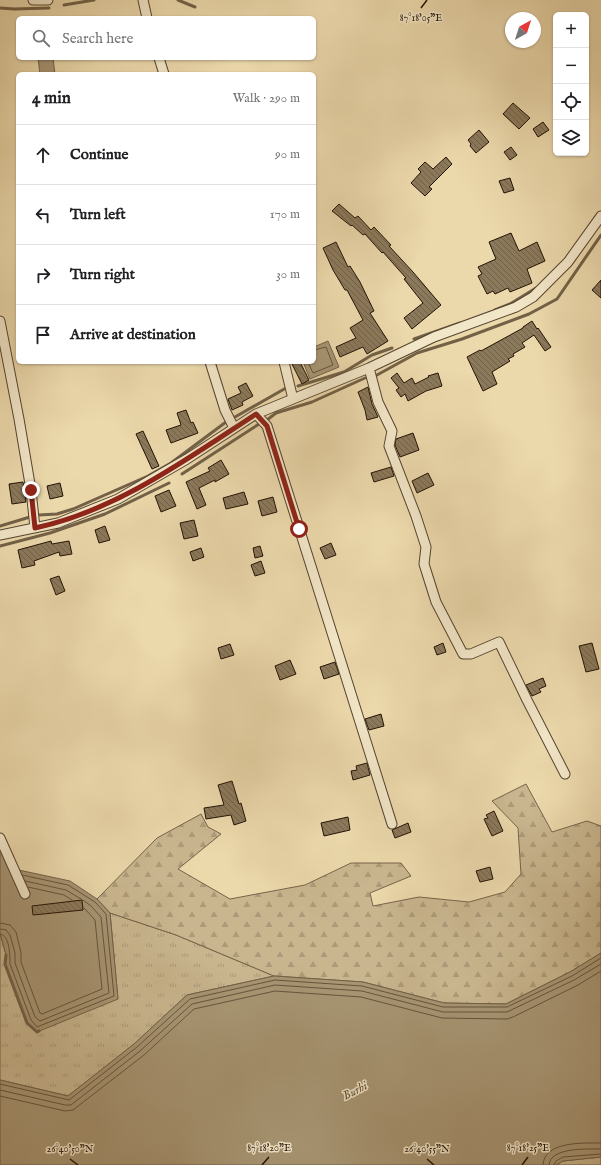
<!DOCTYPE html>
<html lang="en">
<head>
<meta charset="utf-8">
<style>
  body { margin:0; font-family:"IM FELL English",serif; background:#f2f2f2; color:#202124 }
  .controls { position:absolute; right:12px; top:12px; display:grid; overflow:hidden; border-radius:6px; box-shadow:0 1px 3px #0004 }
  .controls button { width:36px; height:36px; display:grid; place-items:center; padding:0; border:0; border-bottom:1px solid #e0e0e0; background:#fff; color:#202124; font:20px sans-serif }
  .compass { position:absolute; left:505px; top:12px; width:36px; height:36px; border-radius:50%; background:#fff; box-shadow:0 1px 3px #0004; rotate:39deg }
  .stop { position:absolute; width:12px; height:12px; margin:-9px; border:3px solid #8f2418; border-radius:50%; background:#fff }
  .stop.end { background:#8f2418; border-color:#fff; box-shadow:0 1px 4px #0008 }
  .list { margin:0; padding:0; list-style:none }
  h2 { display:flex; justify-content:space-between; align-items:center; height:52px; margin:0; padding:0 16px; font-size:17px }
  h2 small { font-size:13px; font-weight:400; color:#757577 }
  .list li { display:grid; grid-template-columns:26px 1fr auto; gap:12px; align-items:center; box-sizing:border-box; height:60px; padding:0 16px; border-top:1px solid #e0e0e0 }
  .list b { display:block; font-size:15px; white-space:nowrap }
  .list em { font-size:13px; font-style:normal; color:#757577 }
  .icon { flex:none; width:22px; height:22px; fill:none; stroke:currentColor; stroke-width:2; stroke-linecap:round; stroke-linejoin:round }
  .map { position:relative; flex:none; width:601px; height:1165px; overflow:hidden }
  .search { position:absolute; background:#fff; box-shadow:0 1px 3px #0004; left:16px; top:16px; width:300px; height:44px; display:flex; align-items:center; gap:10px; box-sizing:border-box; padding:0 14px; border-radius:6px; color:#757577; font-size:15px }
  .panel { position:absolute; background:#fff; box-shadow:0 1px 3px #0004; left:16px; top:72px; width:300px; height:292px; border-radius:6px }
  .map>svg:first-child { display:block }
  .grass { fill:url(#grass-tufts); stroke:#76644a }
  .forest { fill:url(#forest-firs); stroke:#76644a }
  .water { fill:#a79573; stroke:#726147 }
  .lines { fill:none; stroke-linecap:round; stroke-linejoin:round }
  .shore { stroke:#65543c; stroke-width:1 }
  .stream { stroke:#726147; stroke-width:3 }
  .building { fill:url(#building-back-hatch); stroke:#231205 }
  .street-casing { stroke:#55442e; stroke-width:11 }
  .street { stroke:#f2e6c8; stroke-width:9 }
  .route { stroke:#8f2418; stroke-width:5 }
  .ticks { fill:none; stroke:#231205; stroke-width:1.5 }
  .labels { text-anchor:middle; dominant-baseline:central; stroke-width:3; stroke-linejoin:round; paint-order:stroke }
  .water-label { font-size:12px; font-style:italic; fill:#5e4d36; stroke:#f2e6c8 }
  .ticks-label { font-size:10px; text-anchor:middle; fill:#231205; stroke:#f2e6c8; stroke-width:3; stroke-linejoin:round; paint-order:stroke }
</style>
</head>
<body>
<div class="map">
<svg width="601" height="1165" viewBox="0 0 601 1165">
  <defs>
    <pattern id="grass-tufts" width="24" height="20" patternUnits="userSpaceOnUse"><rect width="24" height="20" fill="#c9b68f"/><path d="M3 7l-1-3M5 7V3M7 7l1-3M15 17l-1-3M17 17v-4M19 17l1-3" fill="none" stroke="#ac9b7a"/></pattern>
    <pattern id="forest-firs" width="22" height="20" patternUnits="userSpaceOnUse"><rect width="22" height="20" fill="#c9b68f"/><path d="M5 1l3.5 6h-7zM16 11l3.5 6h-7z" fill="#ac9b7a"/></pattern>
    <pattern id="building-back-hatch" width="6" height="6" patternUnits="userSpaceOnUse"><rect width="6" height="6" fill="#8b795b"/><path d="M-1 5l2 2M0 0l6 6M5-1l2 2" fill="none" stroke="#716249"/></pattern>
  </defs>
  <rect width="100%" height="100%" fill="#ebd8ab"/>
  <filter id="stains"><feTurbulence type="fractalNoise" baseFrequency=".005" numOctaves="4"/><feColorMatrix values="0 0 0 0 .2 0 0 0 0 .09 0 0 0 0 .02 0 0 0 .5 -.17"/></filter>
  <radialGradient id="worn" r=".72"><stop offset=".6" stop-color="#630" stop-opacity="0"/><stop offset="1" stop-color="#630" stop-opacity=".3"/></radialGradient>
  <path class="grass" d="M110,913L176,935L274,976L187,995L134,1044L68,1096L0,1080V933L6,955L5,964L118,999Z
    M601,1157V1165H556L563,1161Z"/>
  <path class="forest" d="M526,784L552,832L587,821L601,826V953L570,972L506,1004L444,1003L363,982L274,976L176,935L110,913L97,899L157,838L201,814L208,827L221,834L178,869L230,899L305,885L351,863H401L411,876L370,893L373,906L419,897L469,902L505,892L521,874L518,828L492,801Z"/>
  <path class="water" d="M38,58H53L55,74H40Z
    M328,341L339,367L310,379L303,362H314V347Z
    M0,838L14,869L70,881L97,899L110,913L118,999L37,1032L27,1023L5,964L6,955L0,933Z
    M601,953V1157L563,1161L556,1165H0V1080L68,1096L134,1044L187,995L274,976L363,982L444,1003L506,1004L570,972Z"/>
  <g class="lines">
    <path class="shore" d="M308,362L313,373L333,365L326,347L314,350
      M25,881L66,890L81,899
      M28,887L64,895L72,900
      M0,923L10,925L16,932L21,953V962L40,1013L42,1014L102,989L95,920L84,908
      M0,929L6,930L10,935L15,953V963L35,1017L40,1021L109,993L101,917L91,906L83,900
      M0,934C10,935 10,956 10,964L31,1020L37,1027L114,996L106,914L95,902L68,885L22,875
      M0,1084L69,1100L137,1047L190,999L275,980L362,986L443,1007H507L572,976L601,958
      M0,1090L65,1105H71L140,1051L192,1004L275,985L362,991L443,1012H507L574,980L601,964
      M0,1096L65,1111L73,1110L144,1055L194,1009L275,991L361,997L442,1018L507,1019L513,1017L578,985L601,971
      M543,1165C544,1141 583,1143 601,1143
      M549,1165C550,1147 587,1149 601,1149
      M554,1165L556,1161L563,1157L601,1154"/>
    <path class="stream" d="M178,0L195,7
      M64,5L94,0
      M0,8L14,9L49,8
      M495,310L510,304L536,288
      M414,339L460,323
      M377,375L417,353L462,339L529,314L557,299L601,235
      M298,386L344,372L372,355L392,348
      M235,417L286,388
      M267,420L276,413L312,402L365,378
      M182,474L259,424
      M39,515L57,514L73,509L148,476L171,463L226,422
      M0,526L30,517
      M0,546L50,533L105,514L169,483
      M6,955L5,964L27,1023L37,1032L39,1031"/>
  </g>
  <path class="building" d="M513,103L530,118L519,129L503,114Z
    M543,122L549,130L538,137L533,129Z
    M479,130L489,142L476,153L470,146L471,144L468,140Z
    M511,147L517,155L510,160L504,152Z
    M446,157L452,164L429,187L432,189L425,196L411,183L421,172L418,169L425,162L433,169Z
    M510,178L514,190L504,193L499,181Z
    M339,204L355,218L358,216L371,230L374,227L391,245L389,246L413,272L441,305L412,329L404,318L423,303L404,279L406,278L383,252L382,253L365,234L363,235L352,225L351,226L332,211Z
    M511,233L519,251L537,242L545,261L527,269L532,283L510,292L508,288L495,294L493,291L487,294L478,276L482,274L478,267L496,259L489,242Z
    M336,242L348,267L350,266L360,282L374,311L370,313L388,341L367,354L363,347L340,357L336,347L356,338L350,328L363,320L347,290H345L333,270L323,248Z
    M601,280V298L592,290Z
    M532,321L537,329L538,328L551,347L545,351L534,335L522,343L525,347L513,354L514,356L508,359L510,361L492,372L497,384L483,391L467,357L480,350L481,351L523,328V327Z
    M291,362H300L309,380L302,384Z
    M397,373L404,383L412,378L415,384L429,377L428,376L438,373L442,386L426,391L408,401L405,394L401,397L396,390L399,388L391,378Z
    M246,383L253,396L242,402L243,405L232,410L228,399L241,393L238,387Z
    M368,387L372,404L378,417L367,420L365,410L358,392Z
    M186,410L191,423L193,422L198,433L171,443L166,430L181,425L177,413Z
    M143,431L159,466L152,469L136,434Z
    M413,433L419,450L400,457L395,445L396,439Z
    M221,460L229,474L215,482V480L199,488L206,505L197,509L186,482L210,471L208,468Z
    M391,467L394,476L374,482L371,473Z
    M428,473L434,485L417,493L412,481Z
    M23,482L26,502L12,504L9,484Z
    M60,483L63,496L50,499L47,486Z
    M169,490L176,506L161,512L155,496Z
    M244,492L248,504L226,509L223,498Z
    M273,497L277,512L262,516L258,501Z
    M194,520L198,536L184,539L180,523Z
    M105,526L110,540L99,543L95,530Z
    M51,541L52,544L69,541L72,554L60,556L59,552L34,561L35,565L22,568L18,550Z
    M331,543L336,555L325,559L320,548Z
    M260,546L263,556L255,558L253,548Z
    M201,548L204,557L193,561L190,552Z
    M261,561L265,573L255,576L251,565Z
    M59,576L65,591L56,595L50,579Z
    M443,643L446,652L437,655L434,647Z
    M592,643L599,669L586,672L579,646Z
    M230,644L234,655L221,659L218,648Z
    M290,660L296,674L280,680L275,666Z
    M335,662L339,674L324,679L320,667Z
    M543,678L546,686L539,689L541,692L532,696L526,685Z
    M381,714L384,726L369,730L365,719Z
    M367,763L370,775L353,780L351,771L357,770L356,766Z
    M232,781L239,804L241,803L246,821L234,825L231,815L206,819L204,808L224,805L218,785Z
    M494,811L503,831L492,836L484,819L488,818L486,815Z
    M348,817L350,830L324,836L321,823Z
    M408,823L411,832L395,838L392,830Z
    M490,867L493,879L480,882L476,871Z
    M82,900L83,910L33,915L32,906Z"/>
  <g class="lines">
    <defs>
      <path id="street" d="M33,0H48
        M143,0L147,18
        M159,58L164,74
        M0,321L19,419L31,490L35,528
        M210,362L225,410L234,428
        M284,362L293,399
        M369,368L378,402L392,431L389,446L416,516L426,547L424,564L436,602L463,654H471L499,642L527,700L565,774
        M256,414L267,426L392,824
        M0,535L58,523L118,499L187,459L256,414L369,368L434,337L516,307L533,297L568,262L601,216
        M0,838L25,894"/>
    </defs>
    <use href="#street" class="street-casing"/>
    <use href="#street" class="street"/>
  </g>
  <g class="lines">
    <path class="route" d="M31,490L35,528C116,511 187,459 256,414L267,426L299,529"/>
  </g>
  <path class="ticks" d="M421,8L427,0M70,1159L78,1165M427,1159L434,1165M262,1165L269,1157M522,1165L528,1157"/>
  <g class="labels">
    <g class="water-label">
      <text transform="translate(355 1091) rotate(-28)">Burhi</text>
    </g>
  </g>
  <g class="ticks-label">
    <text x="421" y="21">87°18'05"E</text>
    <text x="269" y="1151">87°18'20"E</text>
    <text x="528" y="1151">87°18'25"E</text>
    <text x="70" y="1152">26°40'50"N</text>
    <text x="427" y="1152">26°40'55"N</text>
  </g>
  <rect width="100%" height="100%" filter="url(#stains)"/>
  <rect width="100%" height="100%" fill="url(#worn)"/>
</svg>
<div class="controls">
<button>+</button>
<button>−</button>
<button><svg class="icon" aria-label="locate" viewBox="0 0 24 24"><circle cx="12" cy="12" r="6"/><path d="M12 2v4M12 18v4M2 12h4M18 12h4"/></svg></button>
<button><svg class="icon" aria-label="layers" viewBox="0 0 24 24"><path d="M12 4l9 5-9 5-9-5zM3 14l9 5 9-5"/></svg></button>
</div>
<svg class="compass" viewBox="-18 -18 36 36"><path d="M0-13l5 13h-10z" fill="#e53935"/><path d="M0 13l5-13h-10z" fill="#757577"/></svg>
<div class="stop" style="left:299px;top:529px"></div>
<div class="stop end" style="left:31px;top:490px"></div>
<div class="search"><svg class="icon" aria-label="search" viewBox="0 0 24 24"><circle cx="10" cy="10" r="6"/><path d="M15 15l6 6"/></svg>Search here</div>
<section class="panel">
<h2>4 min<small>Walk · 290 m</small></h2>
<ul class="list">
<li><svg class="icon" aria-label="ahead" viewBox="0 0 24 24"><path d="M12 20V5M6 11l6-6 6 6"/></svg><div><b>Continue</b></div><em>90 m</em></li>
<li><svg class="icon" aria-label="left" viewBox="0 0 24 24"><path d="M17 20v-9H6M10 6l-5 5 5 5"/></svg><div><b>Turn left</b></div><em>170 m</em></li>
<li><svg class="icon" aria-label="right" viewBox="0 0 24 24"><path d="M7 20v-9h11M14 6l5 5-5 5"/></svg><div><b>Turn right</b></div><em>30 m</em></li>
<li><svg class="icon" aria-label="arrive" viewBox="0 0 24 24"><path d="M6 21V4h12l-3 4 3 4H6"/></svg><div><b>Arrive at destination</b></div></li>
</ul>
</section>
</div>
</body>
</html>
